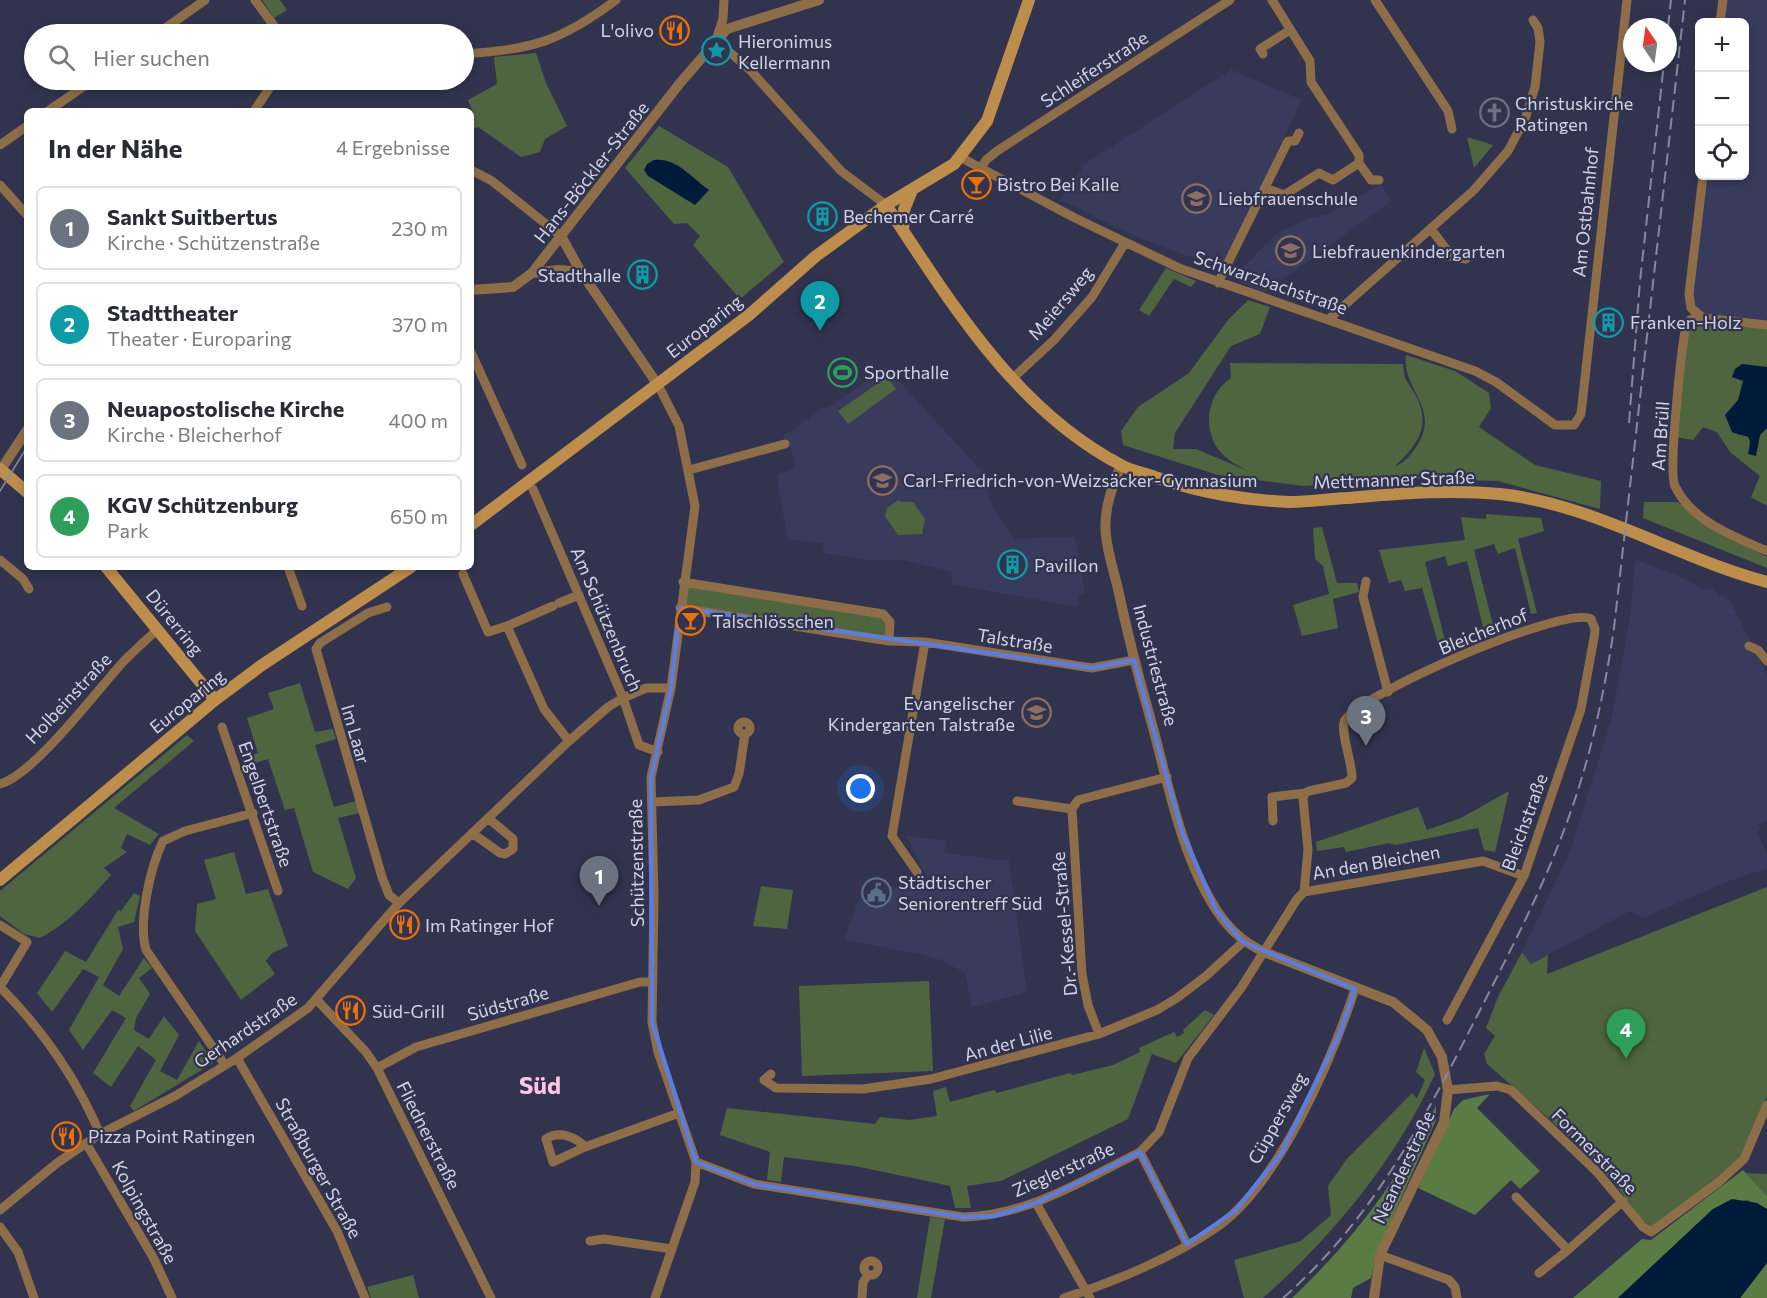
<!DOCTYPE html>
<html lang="de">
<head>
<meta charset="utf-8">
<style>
  body { margin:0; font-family:Commissioner,sans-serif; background:#f7f7f7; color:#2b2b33 }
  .controls { position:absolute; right:18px; top:18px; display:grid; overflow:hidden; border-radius:9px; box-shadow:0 3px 9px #0003 }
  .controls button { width:54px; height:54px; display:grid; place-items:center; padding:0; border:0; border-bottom:2px solid #e1e1e2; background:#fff; color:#2b2b33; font:30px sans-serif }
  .compass { position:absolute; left:1623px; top:18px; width:54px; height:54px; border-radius:50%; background:#fff; box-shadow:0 3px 9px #0003; rotate:347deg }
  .you { position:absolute; left:861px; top:789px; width:21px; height:21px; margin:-15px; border:4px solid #fff; border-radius:50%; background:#1a73e8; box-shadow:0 0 0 9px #1a73e833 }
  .badge { display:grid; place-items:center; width:39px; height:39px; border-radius:50%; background:#85597b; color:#fff; font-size:20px; font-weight:700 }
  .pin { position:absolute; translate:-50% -50px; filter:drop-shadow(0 2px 3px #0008) }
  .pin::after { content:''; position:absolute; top:32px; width:21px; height:18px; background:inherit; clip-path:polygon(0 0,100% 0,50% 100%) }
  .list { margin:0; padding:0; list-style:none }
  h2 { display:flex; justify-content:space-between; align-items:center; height:78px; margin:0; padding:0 24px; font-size:26px }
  h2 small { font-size:20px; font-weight:400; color:#7c7c81 }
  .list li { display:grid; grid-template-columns:39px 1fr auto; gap:18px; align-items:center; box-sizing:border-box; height:84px; margin:0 12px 12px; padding:0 12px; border:2px solid #e1e1e2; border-radius:9px }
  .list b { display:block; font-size:22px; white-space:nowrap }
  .list p { margin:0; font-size:20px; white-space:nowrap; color:#7c7c81 }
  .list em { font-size:20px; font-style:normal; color:#7c7c81 }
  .icon { flex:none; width:33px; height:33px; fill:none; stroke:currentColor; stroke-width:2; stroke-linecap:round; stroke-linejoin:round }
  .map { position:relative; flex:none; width:1767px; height:1298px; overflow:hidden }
  .search { position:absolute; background:#fff; box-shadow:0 3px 9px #0003; left:24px; top:24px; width:450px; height:66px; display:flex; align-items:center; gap:15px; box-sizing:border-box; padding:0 21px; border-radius:33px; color:#7c7c81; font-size:22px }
  .panel { position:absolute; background:#fff; box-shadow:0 3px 9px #0003; left:24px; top:108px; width:450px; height:462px; border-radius:9px }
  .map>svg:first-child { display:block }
  .built { fill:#393b5d }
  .green { fill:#4e653f }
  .forest { fill:#5b7b45 }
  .water { fill:#001a39 }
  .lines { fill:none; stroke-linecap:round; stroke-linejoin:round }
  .minor { stroke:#8d6e48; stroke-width:9 }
  .tertiary { stroke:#8d6e48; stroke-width:10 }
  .secondary { stroke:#bd8d4c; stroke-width:12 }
  .tram { stroke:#86889e; stroke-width:1.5 }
  .rail { stroke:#86889e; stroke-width:2; stroke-dasharray:12 6; stroke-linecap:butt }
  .marked { fill:none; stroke:#5c7ddd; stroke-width:4.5; stroke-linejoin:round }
  .labels { text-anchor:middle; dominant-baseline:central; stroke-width:4.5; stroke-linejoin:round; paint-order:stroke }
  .poi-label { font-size:18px; fill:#d2d4e6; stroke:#32344f; text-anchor:start }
  .street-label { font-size:18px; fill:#d2d4e6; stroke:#32344f }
  .district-label { font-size:24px; font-weight:bold; fill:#ffc5e9; stroke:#32344f }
</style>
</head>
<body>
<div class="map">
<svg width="1767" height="1298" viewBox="0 0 1767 1298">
  <rect width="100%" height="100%" fill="#32344f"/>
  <path class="built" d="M1723,0H1767V325L1698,316L1689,294L1703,176H1744V22H1720Z
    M1231,70L1302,100L1221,268L1129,234L1061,200L1085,164Z
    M1381,184L1391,201L1264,293L1229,277L1243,268L1276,234L1308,219L1328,214Z
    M886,367L984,474L991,504L1015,539L1075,537L1085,592L1079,595L1077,607L951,584L953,572L904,560H868L823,553L824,543L788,539L778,487L779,474L796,468L790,447L783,436L822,409L833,405Z
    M1635,560L1675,574L1705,590L1710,588L1731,602L1767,675V821L1758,824L1760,830L1757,831L1767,856V868L1731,880L1643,918L1630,911L1531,964L1522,952L1569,854L1611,721L1630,617Z
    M906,836L946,841L944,853L1009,861L1027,992L972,1007L965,973L943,961L920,954L844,940L865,883L917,891L931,885Z"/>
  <path class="green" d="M262,0H280L287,10L274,18Z
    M536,53L546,83L567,126L545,139L540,152L521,157L478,127L471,130L473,113L468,100L497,84L494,57Z
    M659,126L728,167L784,262L740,299L693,245L700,236L687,223L674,224L625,168Z
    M1467,137L1493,145L1474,168Z
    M1166,268L1196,281L1191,287L1174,279L1149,316L1139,310Z
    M1248,300L1270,307L1260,334L1231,346L1175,433L1173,449H1196L1248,471C1237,465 1226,460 1218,449C1202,426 1208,393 1231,378L1230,363L1403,364C1404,381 1407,380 1415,394C1433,427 1416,446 1394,467C1407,461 1410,456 1418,444C1440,407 1402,390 1406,355L1455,371L1489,393L1491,408L1479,427L1535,465L1601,481L1600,509L1498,481L1419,479L1304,486L1218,475L1123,445L1121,431L1138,407L1189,373L1228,320Z
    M1698,316L1767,325V506L1751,497L1760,476L1730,452L1717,432L1703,427L1693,440L1675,437L1684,331Z
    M887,377L896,389L848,424L838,411Z
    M899,500L901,502H913L925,519L922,534L898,535L885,516L887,508Z
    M1644,502H1678L1713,530L1767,557V568L1643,518Z
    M1486,514L1541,518L1544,531L1518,539L1537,613L1531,614L1515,548L1498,554L1494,544L1474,550L1493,625L1483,627L1467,561L1448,566L1445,556L1425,562L1446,644L1439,646L1422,588L1405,591L1401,580L1389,583L1379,550L1465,540L1461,517L1486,519Z
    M1322,527L1337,583H1357L1359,592L1333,599L1338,628L1302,636L1293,605L1329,594L1323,566L1315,559L1313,528Z
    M686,581L887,617L889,640L682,607Z
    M300,683L315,732L333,729L336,739L315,745L334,807L356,801L360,813L338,818L356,878L348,889L313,872L294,808L285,810L268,759L249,765L246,757L258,753L247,718L274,709L268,693Z
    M187,735L194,741L114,808L159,834L150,845L127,834L121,848L127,852L104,868L111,875C89,900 70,922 40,938L24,934L0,916V891Z
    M1509,791L1495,852L1484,850L1478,828L1396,845L1389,843L1346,852L1344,847L1317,851L1316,842L1418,807L1427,830L1461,818Z
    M234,852L246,894L268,889L288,946L272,953L266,961L275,974L241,1000L195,931L197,904L216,899L204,860Z
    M761,886L793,890L787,929L753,926Z
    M1767,887V1096L1740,1159L1719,1178L1652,1228C1634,1215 1625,1194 1610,1178C1572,1137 1529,1101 1487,1064L1484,1054L1495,1036L1486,1028L1498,997L1522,952L1531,964L1548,955L1547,974Z
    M134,893L140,896L134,922L118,927L123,949L103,985L119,996L144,958L152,968L139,978L150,994L136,1018L134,1030L149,1039L164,1016L179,1035L160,1071L177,1080L199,1041L213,1063L134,1111L130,1106L156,1060L138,1046L111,1087L93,1073L126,1018L112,1010L83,1050L69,1030L99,977L83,969L52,1012L37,993L65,951L86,962L118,910L121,911Z
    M929,981L933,1071L802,1076L799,986Z
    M1205,1010L1214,1015L1176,1063L1152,1054L1128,1119L1001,1181L967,1186L971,1208H955L950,1186L855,1166L784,1157L781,1182L767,1180L770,1152L720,1135L727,1108L875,1124L880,1117L909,1120L937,1116L933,1091L946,1087L950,1102L994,1090L997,1093L1070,1073L1072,1075L1113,1065L1140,1052L1139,1048L1174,1032L1177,1037L1184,1033L1183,1030Z
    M1424,1048L1435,1074C1396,1160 1333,1236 1263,1298H1244L1234,1260L1301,1241L1331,1215L1328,1186L1346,1160L1412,1093L1417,1098L1425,1080L1416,1072Z
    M1746,1173L1767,1174V1196Z
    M930,1217L945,1219L931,1298H917Z
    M413,1275L419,1298H371L367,1287Z"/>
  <path class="forest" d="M1490,1094L1477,1108L1540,1171L1520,1189L1511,1180L1475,1215L1418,1188L1454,1109L1463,1100Z
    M1436,1106V1120L1376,1254L1371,1278L1353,1288L1351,1298H1292C1355,1238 1396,1183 1436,1106Z
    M1743,1170L1767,1196V1209L1747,1200L1713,1209L1618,1298H1573L1642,1239L1651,1240Z
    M1767,1263V1298H1740L1766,1264Z"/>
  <path class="water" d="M654,160C678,158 691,178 709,190L695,205L648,176L644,170L647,164Z
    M1742,364L1767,367V428L1760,435L1756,456L1748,454C1753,431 1748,439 1732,432L1725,415L1738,400L1743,381L1732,377L1735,369Z
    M1732,1199L1757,1203L1767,1209V1263L1740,1298H1618L1713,1209Z"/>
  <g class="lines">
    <path class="minor" d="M255,0L280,34
      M724,0L723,19L716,40L751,71L841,171L886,205
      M1272,0L1310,61L1311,82L1359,155V163L1371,180H1379
      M1375,0L1448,111L1452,129
      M1720,22L1723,0
      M157,34L205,0
      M464,54C533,49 560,42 616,0
      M1263,54L1260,49L1290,30
      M48,111L93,80
      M254,111L275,80
      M0,145L27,126
      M960,157L1073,217L1179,268L1475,371L1496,382L1555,425H1574L1581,414L1627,0
      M471,170L492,181L561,236
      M980,170L986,160L997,151L1230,0
      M1703,176L1689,294L1691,308L1703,318L1767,325
      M0,185L27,215
      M1266,188L1284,195L1319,173L1333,180L1359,163
      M1431,229L1452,257L1466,259
      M1218,283L1288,141H1295L1299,133
      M1698,316L1690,320L1685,331C1681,355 1668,471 1675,486C1691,521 1735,537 1767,551
      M1329,319L1474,190L1508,151L1525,119L1535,87L1540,42L1538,28L1533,20
      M471,352L522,465
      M1013,378L1054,340L1092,297L1125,243
      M689,470L785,444
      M533,489L623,698L639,745L658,752
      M0,560L23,579L29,589
      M288,567L302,606
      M463,574L488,632L507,626
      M1366,581L1363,597L1388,692
      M683,582L883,614L890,622L889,641
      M559,603L579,595
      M553,606L507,626L544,709L569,741
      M387,607L368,613L320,643L316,649L382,877L389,895L399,903
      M680,608L889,641L925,642L1092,668L1134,660
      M1749,646L1758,650L1767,661
      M738 728a6 6 0 1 1 12 0a6 6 0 1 1-12 0Z
      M222,727L278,891
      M0,784C34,775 98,689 124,661C135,650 147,639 158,629
      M1017,801L1072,809
      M652,802L699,800L734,787L739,774L745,734
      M1273,821L1272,797L1305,793
      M472,833L500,853L505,854L513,849V839L488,818
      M917,872L892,836L925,642
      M1304,892L1308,850L1303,798L1305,793L1309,791L1346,783L1352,778C1353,765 1339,730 1345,720C1362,693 1564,605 1591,619L1595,629L1594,638L1581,709L1524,876L1447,1020
      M0,925L27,942L0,987
      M0,987C42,1029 77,1080 100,1134
      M317,1000L366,1052L377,1068L491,1298
      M1099,1034L1088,1005L1082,974L1072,809L1078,800L1167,777
      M237,1058L337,1231L365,1298
      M225,1065L146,950C138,922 150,868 163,841L185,831L253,813
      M377,1068L416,1047L640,982H652
      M771,1074L764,1080L776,1088L863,1089L931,1079L1099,1034L1157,1010L1177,998L1206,976L1243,942
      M1448,1090L1497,1086L1511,1090L1597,1172L1643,1227L1651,1232L1719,1182L1744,1159L1767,1105
      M86,1143L154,1259L172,1298
      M585,1147C576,1137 559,1130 546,1139L553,1162L585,1147L679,1113
      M1140,1152L1187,1244
      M696,1162L754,1184L963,1217C1027,1216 1084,1180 1140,1152L1159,1132L1188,1058L1241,988L1297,899L1304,892L1483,861L1524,876
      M1516,1197L1568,1250L1623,1201
      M1036,1203L1090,1298
      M0,1210L57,1163L100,1134L175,1096L237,1058L308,1008L399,903L569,741L608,707L623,698L646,688H671
      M0,1227L18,1252L34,1298
      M590,1241L604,1239L672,1249
      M1380,1255L1449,1280L1455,1287L1457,1298
      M864 1268a7 7 0 1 1 14 0a7 7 0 1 1-14 0Z
      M1539,1273L1568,1250
      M655,1298L695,1182L696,1162L658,1052L652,1022L654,896L651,777L671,688L695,506L679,426L658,385
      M862,1298L863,1282L868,1275
      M1064,1298C1114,1282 1174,1257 1217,1227C1279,1184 1332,1059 1355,989"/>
    <path class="tertiary" d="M561,236L581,272L658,385
      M532,273L559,270L581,272
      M471,290L513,287L532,273L680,83L727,29L819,0
      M1121,465C1112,488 1103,510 1106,536C1108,554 1114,572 1118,589C1127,632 1138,675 1150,717C1168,781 1180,854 1217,911C1230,930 1243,942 1264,952L1393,1002L1427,1030L1442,1057L1448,1090L1444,1122L1380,1255L1374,1298
      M0,471L27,430"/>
    <path class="secondary" d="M886,205C950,301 1015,410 1121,465C1129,470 1140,472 1149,475C1196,492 1240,500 1290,502C1308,502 1327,499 1346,498C1397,494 1448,489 1500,494C1593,504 1677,558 1767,582
      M903,231L904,210L912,190
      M0,469L27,492
      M471,525L749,315L816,256L886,205L954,164L987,121L1029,0
      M106,567L215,700
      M0,880L215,700L262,665L411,567"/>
    <path class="tram" d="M0,491L27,447"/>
    <path class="rail" d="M1668,27L1671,0
      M1629,423L1640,281L1664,63
      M1283,1298C1371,1221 1423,1122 1475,1020C1508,955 1542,891 1567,822C1590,760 1604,695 1614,628L1685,0"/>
  </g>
  <path class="marked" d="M680,608L1092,668L1134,660L1182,832L1216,910L1243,942L1355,989L1340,1033L1281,1154L1235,1211L1187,1244L1140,1152L1036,1203L994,1216L963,1217L754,1184L696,1162L652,1022L651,777L671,688Z"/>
  <defs>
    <symbol id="restaurant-ring" viewBox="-11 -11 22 22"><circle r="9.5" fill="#32344f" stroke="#e8710a" stroke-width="1.5"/><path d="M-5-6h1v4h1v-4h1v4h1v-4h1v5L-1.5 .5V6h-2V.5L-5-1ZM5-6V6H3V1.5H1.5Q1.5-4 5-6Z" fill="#e8710a"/></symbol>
    <symbol id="sight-ring" viewBox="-11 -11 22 22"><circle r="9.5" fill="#32344f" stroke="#0f9aa8" stroke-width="1.5"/><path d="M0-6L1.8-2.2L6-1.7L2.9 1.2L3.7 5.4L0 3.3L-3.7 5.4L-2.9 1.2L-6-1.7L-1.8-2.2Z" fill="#0f9aa8"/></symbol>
    <symbol id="church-ring" viewBox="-11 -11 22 22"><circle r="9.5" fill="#32344f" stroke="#6b7280" stroke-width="1.5"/><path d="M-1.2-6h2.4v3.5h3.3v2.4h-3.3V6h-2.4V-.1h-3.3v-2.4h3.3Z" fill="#6b7280"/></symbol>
    <symbol id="bar-ring" viewBox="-11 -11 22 22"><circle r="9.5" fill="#32344f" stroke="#e8710a" stroke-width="1.5"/><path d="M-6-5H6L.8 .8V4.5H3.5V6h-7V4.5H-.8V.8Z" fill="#e8710a"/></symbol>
    <symbol id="school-ring" viewBox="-11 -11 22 22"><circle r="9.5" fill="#32344f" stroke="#8d6e63" stroke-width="1.5"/><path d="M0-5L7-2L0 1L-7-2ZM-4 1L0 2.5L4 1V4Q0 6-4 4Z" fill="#8d6e63"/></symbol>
    <symbol id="building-ring" viewBox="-11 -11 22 22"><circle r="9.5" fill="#32344f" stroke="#0f9aa8" stroke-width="1.5"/><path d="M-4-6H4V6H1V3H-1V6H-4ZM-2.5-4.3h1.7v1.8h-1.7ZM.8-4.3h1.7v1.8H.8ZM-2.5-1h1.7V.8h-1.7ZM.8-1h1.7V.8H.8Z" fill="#0f9aa8"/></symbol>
    <symbol id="stadium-ring" viewBox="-11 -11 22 22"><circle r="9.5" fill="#32344f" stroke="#2e9e5b" stroke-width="1.5"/><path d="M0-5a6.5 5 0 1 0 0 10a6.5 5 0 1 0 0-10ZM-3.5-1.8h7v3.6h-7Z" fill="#2e9e5b"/></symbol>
    <symbol id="civic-ring" viewBox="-11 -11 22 22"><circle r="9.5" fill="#32344f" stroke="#5c6f8a" stroke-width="1.5"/><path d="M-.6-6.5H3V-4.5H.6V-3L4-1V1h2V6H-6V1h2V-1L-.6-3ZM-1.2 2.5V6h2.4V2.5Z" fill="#5c6f8a"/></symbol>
  </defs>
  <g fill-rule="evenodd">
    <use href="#restaurant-ring" x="658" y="14" width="33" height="33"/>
    <use href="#sight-ring" x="700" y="34" width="33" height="33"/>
    <use href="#church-ring" x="1478" y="96" width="33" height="33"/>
    <use href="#bar-ring" x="960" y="168" width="33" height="33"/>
    <use href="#school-ring" x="1180" y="182" width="33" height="33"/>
    <use href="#building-ring" x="806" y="200" width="33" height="33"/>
    <use href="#school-ring" x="1274" y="234" width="33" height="33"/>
    <use href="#building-ring" x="626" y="258" width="33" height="33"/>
    <use href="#building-ring" x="1592" y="306" width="33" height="33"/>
    <use href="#stadium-ring" x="826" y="356" width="33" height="33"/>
    <use href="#school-ring" x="866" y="464" width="33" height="33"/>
    <use href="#building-ring" x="996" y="548" width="33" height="33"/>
    <use href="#bar-ring" x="674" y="604" width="33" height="33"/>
    <use href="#school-ring" x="1020" y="696" width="33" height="33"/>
    <use href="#civic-ring" x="860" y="876" width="33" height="33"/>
    <use href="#restaurant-ring" x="388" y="908" width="33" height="33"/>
    <use href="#restaurant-ring" x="334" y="994" width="33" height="33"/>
    <use href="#restaurant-ring" x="50" y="1120" width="33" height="33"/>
  </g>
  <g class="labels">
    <g class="poi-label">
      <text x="654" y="30" text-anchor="end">L'olivo</text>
      <text x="738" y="41">Hieronimus<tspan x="738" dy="21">Kellermann</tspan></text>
      <text x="1515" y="103">Christuskirche<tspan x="1515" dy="21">Ratingen</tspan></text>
      <text x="997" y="184">Bistro Bei Kalle</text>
      <text x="1218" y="198">Liebfrauenschule</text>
      <text x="843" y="216">Bechemer Carré</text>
      <text x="1312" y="251">Liebfrauenkindergarten</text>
      <text x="621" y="275" text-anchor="end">Stadthalle</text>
      <text x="1630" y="322">Franken-Holz</text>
      <text x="864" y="372">Sporthalle</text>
      <text x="903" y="480">Carl-Friedrich-von-Weizsäcker-Gymnasium</text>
      <text x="1034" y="565">Pavillon</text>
      <text x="712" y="621">Talschlösschen</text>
      <text x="1015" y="703" text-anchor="end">Evangelischer<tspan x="1015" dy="21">Kindergarten Talstraße</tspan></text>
      <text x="898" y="882">Städtischer<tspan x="898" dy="21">Seniorentreff Süd</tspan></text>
      <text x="425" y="925">Im Ratinger Hof</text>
      <text x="372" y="1011">Süd-Grill</text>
      <text x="88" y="1136">Pizza Point Ratingen</text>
    </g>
    <g class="street-label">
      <text transform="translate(1094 69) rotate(-33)">Schleiferstraße</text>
      <text transform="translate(591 172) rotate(-52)">Hans-Böckler-Straße</text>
      <text transform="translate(1585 212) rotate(-84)">Am Ostbahnhof</text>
      <text transform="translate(1271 282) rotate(19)">Schwarzbachstraße</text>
      <text transform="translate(1060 303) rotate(-50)">Meiersweg</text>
      <text transform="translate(704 326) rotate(-38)">Europaring</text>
      <text transform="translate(1660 436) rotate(-86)">Am Brüll</text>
      <text transform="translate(1394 479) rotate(-2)">Mettmanner Straße</text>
      <text transform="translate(607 619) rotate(67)">Am Schützenbruch</text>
      <text transform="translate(175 622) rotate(51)">Dürerring</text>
      <text transform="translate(1483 631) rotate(-22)">Bleicherhof</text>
      <text transform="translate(1015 640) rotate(9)">Talstraße</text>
      <text transform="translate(1156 665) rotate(75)">Industriestraße</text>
      <text transform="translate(68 698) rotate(-47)">Holbeinstraße</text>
      <text transform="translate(187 701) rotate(-39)">Europaring</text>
      <text transform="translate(356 734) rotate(74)">Im Laar</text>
      <text transform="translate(266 804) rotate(71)">Engelbertstraße</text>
      <text transform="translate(1524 822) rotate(-70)">Bleichstraße</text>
      <text transform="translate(1376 862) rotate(-10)">An den Bleichen</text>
      <text transform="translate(636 863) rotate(-91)">Schützenstraße</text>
      <text transform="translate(1064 924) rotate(-95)">Dr.-Kessel-Straße</text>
      <text transform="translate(508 1003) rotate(-16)">Südstraße</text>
      <text transform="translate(245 1030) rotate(-34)">Gerhardstraße</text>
      <text transform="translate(1008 1043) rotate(-15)">An der Lilie</text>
      <text transform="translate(1277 1118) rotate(-61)">Cüppersweg</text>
      <text transform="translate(429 1135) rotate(63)">Fliednerstraße</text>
      <text transform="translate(1595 1151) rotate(45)">Formerstraße</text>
      <text transform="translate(1403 1167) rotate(-65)">Neanderstraße</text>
      <text transform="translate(319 1168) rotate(61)">Straßburger Straße</text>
      <text transform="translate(1063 1169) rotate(-24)">Zieglerstraße</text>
      <text transform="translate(145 1212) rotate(61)">Kolpingstraße</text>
    </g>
    <g class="district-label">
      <text x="540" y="1084">Süd</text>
    </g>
  </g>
</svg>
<div class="controls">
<button>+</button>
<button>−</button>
<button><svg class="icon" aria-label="locate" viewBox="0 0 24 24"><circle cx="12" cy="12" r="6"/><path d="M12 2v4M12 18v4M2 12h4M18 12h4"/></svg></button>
</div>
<svg class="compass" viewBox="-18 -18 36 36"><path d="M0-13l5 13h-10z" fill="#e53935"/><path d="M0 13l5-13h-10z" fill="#7c7c81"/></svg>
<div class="you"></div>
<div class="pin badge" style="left:599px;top:906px;background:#6b7280">1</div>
<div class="pin badge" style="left:820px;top:331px;background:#0f9aa8">2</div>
<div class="pin badge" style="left:1366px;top:746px;background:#6b7280">3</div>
<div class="pin badge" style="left:1626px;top:1059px;background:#2e9e5b">4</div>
<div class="search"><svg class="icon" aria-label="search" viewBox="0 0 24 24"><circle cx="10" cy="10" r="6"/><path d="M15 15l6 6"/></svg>Hier suchen</div>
<section class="panel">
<h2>In der Nähe<small>4 Ergebnisse</small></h2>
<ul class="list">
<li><span class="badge" style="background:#6b7280">1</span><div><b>Sankt Suitbertus</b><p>Kirche · Schützenstraße</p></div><em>230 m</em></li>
<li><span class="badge" style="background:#0f9aa8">2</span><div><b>Stadttheater</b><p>Theater · Europaring</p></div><em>370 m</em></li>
<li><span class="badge" style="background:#6b7280">3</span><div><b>Neuapostolische Kirche</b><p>Kirche · Bleicherhof</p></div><em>400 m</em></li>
<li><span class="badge" style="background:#2e9e5b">4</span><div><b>KGV Schützenburg</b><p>Park</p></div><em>650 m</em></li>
</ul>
</section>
</div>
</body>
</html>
